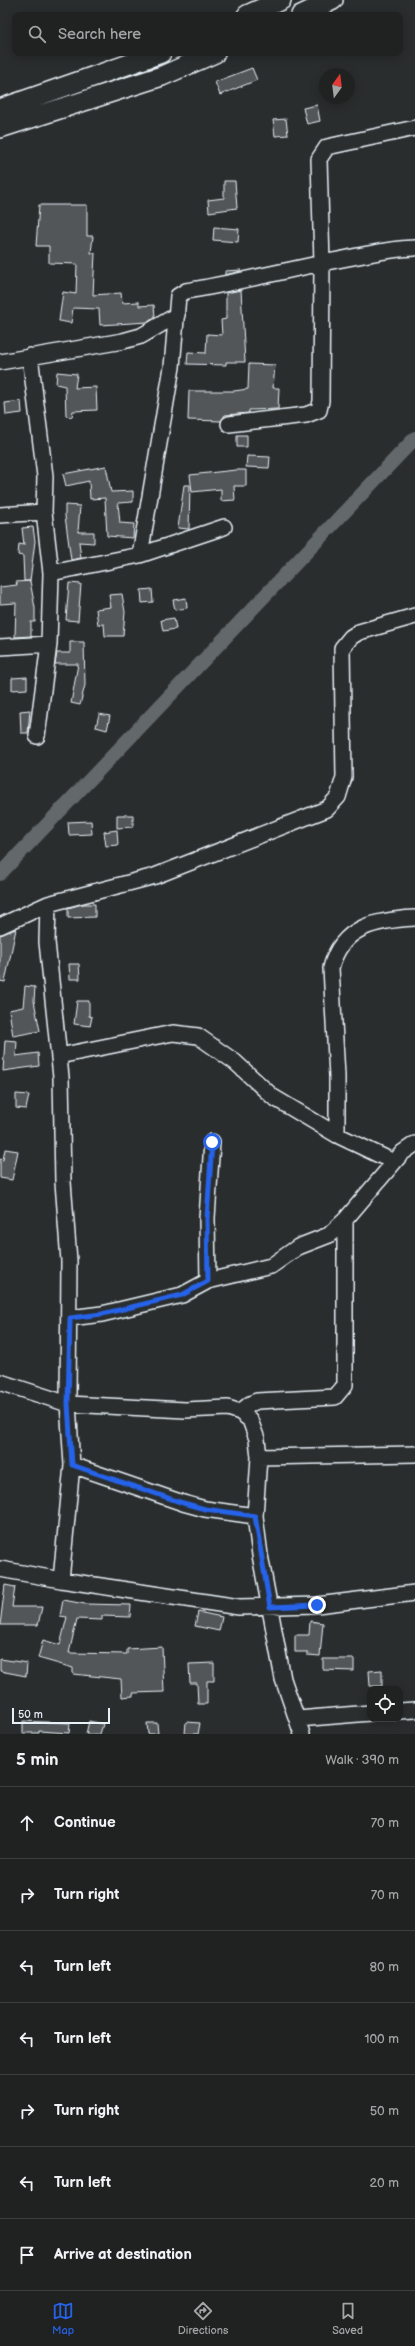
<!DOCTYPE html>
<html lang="en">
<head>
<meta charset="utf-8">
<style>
  body { margin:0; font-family:"Balsamiq Sans",sans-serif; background:#282a2a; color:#f1f3f6 }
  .controls { position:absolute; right:12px; bottom:12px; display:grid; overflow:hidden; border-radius:8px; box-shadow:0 2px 10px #0003 }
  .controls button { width:36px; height:36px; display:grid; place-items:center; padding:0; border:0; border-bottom:1px solid #3d3f40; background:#202222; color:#f1f3f6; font:20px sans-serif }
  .compass { position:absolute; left:319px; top:68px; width:36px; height:36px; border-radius:50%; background:#202222; box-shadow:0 2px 10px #0003; rotate:14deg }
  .scale { position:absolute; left:12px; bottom:10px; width:98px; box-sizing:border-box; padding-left:4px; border:2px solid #e8f1f8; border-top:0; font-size:11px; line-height:14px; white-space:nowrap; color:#e8f1f8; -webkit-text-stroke:3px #2a2d2e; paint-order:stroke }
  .stop { position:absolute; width:12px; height:12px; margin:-9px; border:3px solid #2563eb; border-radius:50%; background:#fff }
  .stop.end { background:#2563eb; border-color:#fff; box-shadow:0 1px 4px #0008 }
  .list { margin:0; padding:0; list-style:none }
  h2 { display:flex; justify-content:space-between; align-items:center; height:52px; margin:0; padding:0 16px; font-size:17px }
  h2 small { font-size:13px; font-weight:400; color:#a2a4a5 }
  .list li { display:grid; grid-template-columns:26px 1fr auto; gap:12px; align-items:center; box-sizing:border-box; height:72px; padding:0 16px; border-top:1px solid #3d3f40 }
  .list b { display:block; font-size:15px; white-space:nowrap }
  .list em { font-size:13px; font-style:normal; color:#a2a4a5 }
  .icon { flex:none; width:22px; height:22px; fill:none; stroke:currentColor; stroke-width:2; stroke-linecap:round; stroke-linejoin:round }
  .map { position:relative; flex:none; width:415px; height:1734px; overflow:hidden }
  .search { position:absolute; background:#202222; box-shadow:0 2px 10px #0003; left:12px; right:12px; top:12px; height:44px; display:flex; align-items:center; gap:10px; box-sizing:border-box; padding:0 14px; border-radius:8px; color:#a2a4a5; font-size:15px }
  .sheet { height:556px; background:#202222 }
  nav { display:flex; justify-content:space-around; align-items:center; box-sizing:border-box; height:56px; border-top:1px solid #3d3f40; background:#202222; font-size:11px; color:#a2a4a5 }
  nav a { display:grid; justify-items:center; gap:2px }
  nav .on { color:#2563eb }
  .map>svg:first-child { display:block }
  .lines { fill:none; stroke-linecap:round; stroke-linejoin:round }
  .canal { stroke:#63686b; stroke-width:14 }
  .building { fill:#535759; stroke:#e8f1f8 }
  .minor-casing { stroke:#e8f1f8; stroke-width:18 }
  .major-casing { stroke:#e8f1f8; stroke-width:22 }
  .minor { stroke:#2a2d2e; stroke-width:15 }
  .major { stroke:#2a2d2e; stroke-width:19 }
  .route { stroke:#2563eb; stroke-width:5 }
</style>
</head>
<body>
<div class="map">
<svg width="415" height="1734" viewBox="0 0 415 1734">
  <rect width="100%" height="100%" fill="#2a2d2e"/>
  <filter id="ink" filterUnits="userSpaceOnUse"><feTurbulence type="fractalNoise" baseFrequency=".025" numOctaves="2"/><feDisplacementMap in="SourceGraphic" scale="8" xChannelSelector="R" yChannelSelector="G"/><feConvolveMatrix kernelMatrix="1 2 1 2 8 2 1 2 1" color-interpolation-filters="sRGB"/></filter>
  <g filter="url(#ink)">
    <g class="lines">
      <path class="canal" d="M0,874L415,438"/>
    </g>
    <path class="building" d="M252,68L257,80L220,95L215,82Z
      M317,105L320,121L307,124L303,108Z
      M286,119L288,135L275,136L273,120Z
      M224,181H235L237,208L209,212L208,200L224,198Z
      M39,205H87V236H93L91,253H95L93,295L121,293L122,303L139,302V306L154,305L155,317L148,322L100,325L99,309L73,308L71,323L59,321L63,292L76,294L77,264L49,263V246H36Z
      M214,227L239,229L238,242L213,240Z
      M241,270V271L225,275V271Z
      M241,290L245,362H226V365L187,364L188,352L206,353L207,334L222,335L221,320L226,319V293Z
      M249,364L275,365L273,388H279L278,409L249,410V413L225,415L221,421L188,420L189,391H234L248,389Z
      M57,372L77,374L75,388L96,387L97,410L73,411L72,417L66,416L65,386L56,384Z
      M21,401L22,413L6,415L5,403Z
      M237,435H247V447H237Z
      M247,456L270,457L269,468L246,467Z
      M106,466L111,492L133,491V502L118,503L120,523L134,524L133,538L107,536L105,498L90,499L89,481L66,486L63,474Z
      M236,470H246V486H234L235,500L221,501V489L192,492L190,475Z
      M184,485H190L189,529L178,528Z
      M65,505L80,506L78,532H94V543L79,542L81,558L71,560L65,516Z
      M33,527L35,541L30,581L35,608V622H31V636L15,637L16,603L0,604V587L17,585L16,582L30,581H24L23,556L18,555L19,544L24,545L22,528Z
      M69,583L81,584L78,621L66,620Z
      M152,589L153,602L142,603L141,590Z
      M122,594L125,612L123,636H105L104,624L98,625L96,609L111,607L109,595Z
      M186,598L187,608L175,610L173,600Z
      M174,618L176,629L163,631L161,620Z
      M70,642H84L85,685L80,705L71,703L78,664H55L57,653H70Z
      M27,677V689L12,690V678Z
      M30,710L28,733H21L20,711Z
      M99,714L110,716L107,730L96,727Z
      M117,815H133V827L117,828Z
      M91,821L92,834L69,835L68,822Z
      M117,830L118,845L106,846L104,832Z
      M82,904H95V917L68,918V908Z
      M16,929L5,982L0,981V935Z
      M69,964H79L80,979H70Z
      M25,986L35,987L34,1001L40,1031L13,1036L9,1010L23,1007Z
      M77,1001H89V1016L92,1017L90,1026L74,1024Z
      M5,1040L17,1041L16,1056L38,1053L39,1066L3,1071Z
      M16,1094L29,1095L26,1109L16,1108Z
      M5,1149L18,1151L12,1180L0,1178V1159L3,1160Z
      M5,1585L15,1587L12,1607H42L38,1625H0Z
      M63,1600L85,1604L131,1605L130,1617L102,1616V1620L77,1619L69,1653L127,1654V1649L162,1647L164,1692L133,1693V1696L122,1697L121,1679L73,1674V1668L38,1658L43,1640L60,1645L67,1617L60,1616Z
      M198,1612L222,1617L219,1631L195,1626Z
      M310,1621L323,1623L320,1656L307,1655V1652H295V1635H309Z
      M0,1659L27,1663L26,1676L0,1671Z
      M323,1659H354V1671L323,1670Z
      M214,1663V1681H207V1704H198L197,1683H190L189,1664Z
      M382,1670V1686H370L369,1671Z
      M23,1721L70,1723L69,1733L39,1731V1733H23Z
      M89,1721L103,1724L100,1734H86Z
      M186,1722L200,1723L198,1734H185Z
      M147,1723H157L158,1734H148Z"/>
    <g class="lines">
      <defs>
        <path id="minor" d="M30,356L45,476L44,512L51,573L49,644L37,736
          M0,362L123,341L141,336L177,315
          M229,424L306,415L319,410L321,401L322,263L319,159L327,147L415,128
          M0,515L44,512
          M140,555L172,367L178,296L186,291C241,282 294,268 348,258C370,254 393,248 415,248
          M51,573L140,555L224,527
          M0,647L49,644
          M0,926L48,904
          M59,1056L173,1033L198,1036L235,1062L273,1097L337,1135L394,1162
          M337,1135V1076L331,968C341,926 377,920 415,918
          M208,1281L207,1218L212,1142
          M70,1318L102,1314L182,1295L208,1281L271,1266L298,1247L329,1235L345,1220L402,1153L415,1144
          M0,1382L68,1404L185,1410L228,1408L240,1412L250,1420L257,1439L259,1457L255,1516L260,1555L283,1679L302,1734
          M240,1412L250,1404L257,1401L335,1397L345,1385V1220
          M259,1457L415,1454
          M72,1465L183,1503L205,1509L255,1516
          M0,1569L61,1580L239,1607L317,1605L415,1593
          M61,1580L72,1465L68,1404L69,1261L63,1182L61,1077L47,942L48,904L155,876L327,809L338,797L344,777L342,648L351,637L359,632L415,616
          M400,1711L415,1710
          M298,1719L370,1713"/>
        <path id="major" d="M247,15L281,0
          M301,15L333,0
          M0,109L161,53
          M0,128L162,76L215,53"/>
      </defs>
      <use href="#minor" class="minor-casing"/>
      <use href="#major" class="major-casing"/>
      <use href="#minor" class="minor"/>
      <use href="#major" class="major"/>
    </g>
  </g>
  <g class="lines" filter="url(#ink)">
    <path class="route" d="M212,1142L207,1218L208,1281L182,1295L102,1314L70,1318L68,1404L72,1465L183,1503L205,1509L255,1516L270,1607L317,1605"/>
  </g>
</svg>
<div class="controls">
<button><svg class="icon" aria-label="locate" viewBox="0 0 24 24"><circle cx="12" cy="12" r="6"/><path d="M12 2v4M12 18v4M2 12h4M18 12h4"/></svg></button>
</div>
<svg class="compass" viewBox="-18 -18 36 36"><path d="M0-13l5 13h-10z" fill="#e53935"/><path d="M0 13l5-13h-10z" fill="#a2a4a5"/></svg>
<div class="scale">50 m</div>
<div class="stop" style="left:212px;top:1142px"></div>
<div class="stop end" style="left:317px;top:1605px"></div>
<div class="search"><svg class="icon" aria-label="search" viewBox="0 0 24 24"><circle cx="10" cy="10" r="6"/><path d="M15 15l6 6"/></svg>Search here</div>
</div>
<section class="sheet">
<h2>5 min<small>Walk · 390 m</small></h2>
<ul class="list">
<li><svg class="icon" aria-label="ahead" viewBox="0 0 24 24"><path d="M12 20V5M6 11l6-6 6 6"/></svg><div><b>Continue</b></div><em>70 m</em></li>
<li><svg class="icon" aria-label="right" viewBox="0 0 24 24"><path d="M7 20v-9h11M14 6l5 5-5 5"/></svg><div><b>Turn right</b></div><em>70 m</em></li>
<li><svg class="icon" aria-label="left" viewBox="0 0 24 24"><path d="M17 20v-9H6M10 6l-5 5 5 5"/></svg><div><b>Turn left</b></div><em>80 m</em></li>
<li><svg class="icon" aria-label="left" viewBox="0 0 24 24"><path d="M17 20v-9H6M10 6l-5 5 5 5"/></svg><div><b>Turn left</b></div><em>100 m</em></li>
<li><svg class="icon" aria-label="right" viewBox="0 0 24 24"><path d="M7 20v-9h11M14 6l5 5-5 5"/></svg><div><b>Turn right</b></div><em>50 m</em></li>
<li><svg class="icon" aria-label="left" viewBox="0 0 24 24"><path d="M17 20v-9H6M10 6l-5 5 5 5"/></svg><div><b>Turn left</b></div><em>20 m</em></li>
<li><svg class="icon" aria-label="arrive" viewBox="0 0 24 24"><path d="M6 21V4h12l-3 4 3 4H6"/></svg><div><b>Arrive at destination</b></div></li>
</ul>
</section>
<nav>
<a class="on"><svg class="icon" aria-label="map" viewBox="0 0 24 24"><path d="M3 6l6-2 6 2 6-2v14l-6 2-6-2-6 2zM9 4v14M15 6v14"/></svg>Map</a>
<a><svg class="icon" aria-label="directions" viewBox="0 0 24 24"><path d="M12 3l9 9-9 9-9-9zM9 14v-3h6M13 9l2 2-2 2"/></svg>Directions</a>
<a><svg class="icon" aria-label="saved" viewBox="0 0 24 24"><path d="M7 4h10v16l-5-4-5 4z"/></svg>Saved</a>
</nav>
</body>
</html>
